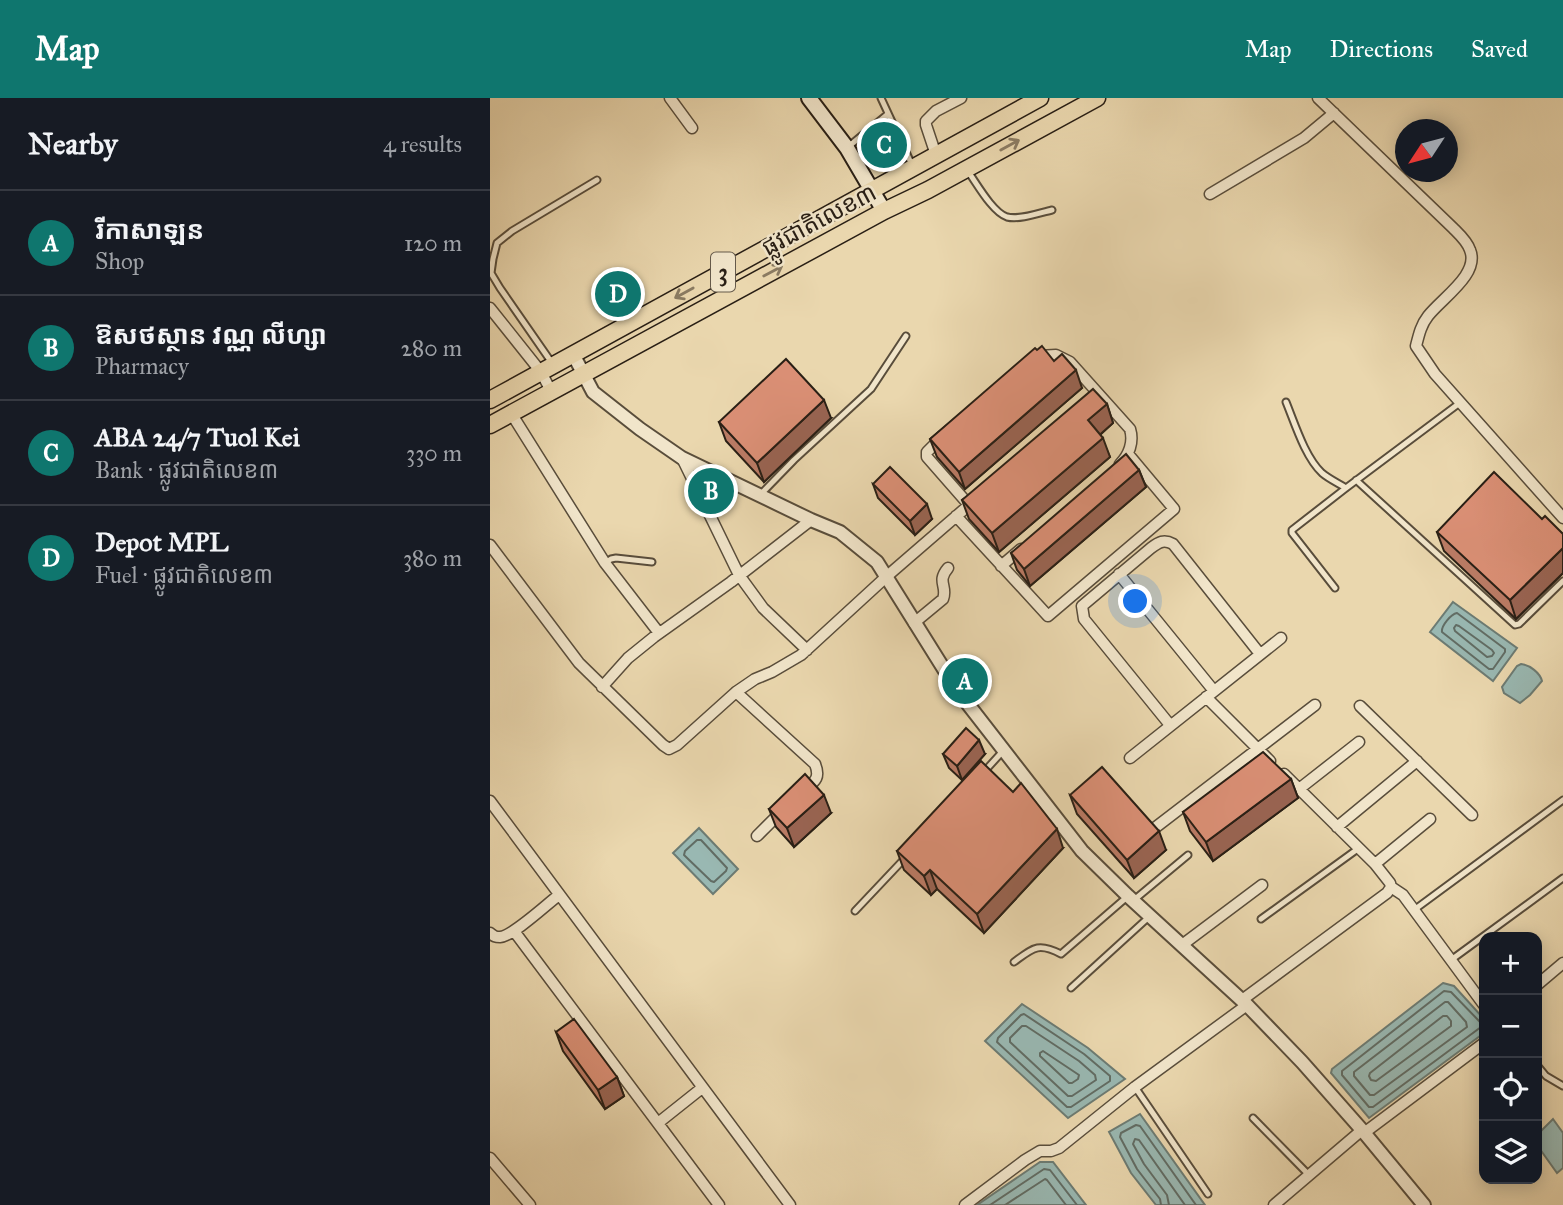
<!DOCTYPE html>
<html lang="en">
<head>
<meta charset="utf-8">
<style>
  body { margin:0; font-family:"IM FELL Great Primer","Noto Sans Khmer",serif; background:#20242c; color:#f1f3f6 }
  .controls { position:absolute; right:21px; bottom:21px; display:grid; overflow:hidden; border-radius:14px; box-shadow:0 4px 18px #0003 }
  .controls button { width:63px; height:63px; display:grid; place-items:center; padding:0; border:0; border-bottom:2px solid #363941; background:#171b24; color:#f1f3f6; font:35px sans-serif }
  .compass { position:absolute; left:905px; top:21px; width:63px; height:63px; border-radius:50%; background:#171b24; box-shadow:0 4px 18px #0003; rotate:234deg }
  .you { position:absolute; left:646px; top:504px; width:24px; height:24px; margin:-18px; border:5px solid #fff; border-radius:50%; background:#1a73e8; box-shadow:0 0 0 10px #1a73e833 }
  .badge { display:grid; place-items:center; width:46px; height:46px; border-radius:50%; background:#0f766e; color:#fff; font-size:23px; font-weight:700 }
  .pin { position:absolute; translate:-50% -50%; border:4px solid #fff; box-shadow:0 2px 7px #0006 }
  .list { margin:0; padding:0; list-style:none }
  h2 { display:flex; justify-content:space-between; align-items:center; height:91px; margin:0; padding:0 28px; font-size:30px }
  h2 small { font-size:23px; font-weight:400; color:#9ea1a6 }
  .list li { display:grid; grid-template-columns:46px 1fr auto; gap:21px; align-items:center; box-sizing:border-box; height:105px; padding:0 28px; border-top:2px solid #363941 }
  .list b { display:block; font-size:26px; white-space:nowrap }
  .list p { margin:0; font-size:23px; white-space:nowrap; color:#9ea1a6 }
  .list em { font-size:23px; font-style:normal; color:#9ea1a6 }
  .icon { flex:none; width:38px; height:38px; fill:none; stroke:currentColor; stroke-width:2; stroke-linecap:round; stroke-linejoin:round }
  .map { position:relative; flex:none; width:1073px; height:1107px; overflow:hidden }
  header { display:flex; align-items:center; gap:42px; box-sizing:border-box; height:98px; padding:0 35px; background:#0f766e; color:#fff }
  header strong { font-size:33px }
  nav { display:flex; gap:38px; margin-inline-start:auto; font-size:24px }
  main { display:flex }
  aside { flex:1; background:#171b24 }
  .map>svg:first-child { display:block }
  .water { fill:#99b8b2; stroke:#6c7b73; stroke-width:2 }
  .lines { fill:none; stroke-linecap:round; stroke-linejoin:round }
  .shore { stroke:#616c64; stroke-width:2 }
  .service-casing { stroke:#594d3b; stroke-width:9 }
  .minor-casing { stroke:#594d3b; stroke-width:13 }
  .tertiary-casing { stroke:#594d3b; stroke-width:16 }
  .secondary-casing { stroke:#291f15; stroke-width:18 }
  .trunk-casing { stroke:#291f15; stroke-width:19 }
  .service { stroke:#f1e5ca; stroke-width:5 }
  .minor { stroke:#f1e5ca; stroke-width:10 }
  .tertiary { stroke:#f1e5ca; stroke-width:12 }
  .secondary { stroke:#f1e5ca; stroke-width:14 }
  .trunk { stroke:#ead7ae; stroke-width:16 }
  .wall { fill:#bb7b65; stroke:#291f15; stroke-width:2 }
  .shaded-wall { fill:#996452; stroke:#291f15; stroke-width:2 }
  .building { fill:#da8f75; stroke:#291f15; stroke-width:2 }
  .oneway { stroke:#8a7b62 }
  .labels { text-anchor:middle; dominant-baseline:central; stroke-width:5; stroke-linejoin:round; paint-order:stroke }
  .shield { fill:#f1e5ca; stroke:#655a4b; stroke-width:2 }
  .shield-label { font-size:23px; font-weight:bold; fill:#291f15 }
  .street-label { font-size:24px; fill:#291f15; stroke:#f1e5ca }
</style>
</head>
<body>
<header>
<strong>Map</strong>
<nav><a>Map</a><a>Directions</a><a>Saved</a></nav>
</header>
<main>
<aside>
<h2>Nearby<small>4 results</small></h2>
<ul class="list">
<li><span class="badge">A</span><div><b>រីកាសាឡន</b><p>Shop</p></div><em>120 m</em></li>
<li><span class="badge">B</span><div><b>ឱសថស្ថាន វណ្ណ លីហ្សា</b><p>Pharmacy</p></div><em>280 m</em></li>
<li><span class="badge">C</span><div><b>ABA 24/7 Tuol Kei</b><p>Bank · ផ្លូវជាតិលេខ៣</p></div><em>330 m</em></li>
<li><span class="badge">D</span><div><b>Depot MPL</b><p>Fuel · ផ្លូវជាតិលេខ៣</p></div><em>380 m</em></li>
</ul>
</aside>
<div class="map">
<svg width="1073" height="1107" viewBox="0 0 1073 1107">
  <rect width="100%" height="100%" fill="#ead7ae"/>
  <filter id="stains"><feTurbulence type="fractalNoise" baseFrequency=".00286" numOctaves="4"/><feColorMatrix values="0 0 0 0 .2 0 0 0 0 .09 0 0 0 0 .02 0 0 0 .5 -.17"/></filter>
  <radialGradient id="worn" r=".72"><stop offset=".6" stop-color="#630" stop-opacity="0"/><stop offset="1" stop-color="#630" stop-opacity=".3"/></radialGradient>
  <path class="water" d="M963,504L1027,550L1003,583L940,534Z
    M1031,566C1040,567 1050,575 1052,583L1040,597L1030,605L1014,595L1012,589L1027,568Z
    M209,730L248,771L223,796L183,755Z
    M953,885L964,888L994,921V935L879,1020L841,975L842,971Z
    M532,906L598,950L635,981L578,1020L495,943Z
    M650,1016L715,1107H666L641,1075L619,1034Z
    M1063,1021L1073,1035V1070L1067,1075L1047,1047V1037Z
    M550,1064H563L596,1107H487Z"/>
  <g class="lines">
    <path class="shore" d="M967,515L1015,551V554L1003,571H999L952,534C951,528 961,516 967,515Z
      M966,527L969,528L1002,552L1004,555L1002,558L997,559L965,533L964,530Z
      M207,742H211L237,770L236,773L224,784L221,783L194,757L195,753Z
      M954,893L961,894L991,925V929L883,1009H879L852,977V973Z
      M955,904H958L976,924L977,929L884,997H880L864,978V974Z
      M534,916L594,956L620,978V983L581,1009H577L507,944L508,940L531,917Z
      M953,918H957L961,923V928L886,983L881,982L879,978L880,975Z
      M532,928H536L589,963L605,977L606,982L582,998H578L520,944V940Z
      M553,953L589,977L588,981L582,985H579L550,958V955Z
      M500,1107L554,1071L560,1072L587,1107
      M515,1107L555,1081L557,1082L576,1107
      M671,1107L670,1101L647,1071L630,1039L631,1035L646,1027L650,1028L706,1107
      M679,1107L677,1097L654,1066L643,1046L645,1041L649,1042L695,1107"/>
    <defs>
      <path id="service" d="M391,0L422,67
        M358,49L398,16
        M477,72C486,84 502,114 517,119C530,122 549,115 562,112
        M62,265L10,190L1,175L3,161L7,145L22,133L107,82
        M796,304C805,326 815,359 832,375C839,381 848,385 856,390
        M866,382L1025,527L1029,526L1073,483
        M270,397L304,362L381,291L416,238
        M115,465L121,461L126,460L162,464
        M845,490L802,435V432L856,390L971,304
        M493,675L513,653
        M644,802L698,757
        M924,812L1073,702
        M365,813L416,759
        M771,821L869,750
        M961,862L1073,780
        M524,864C543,850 548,844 571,856L637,799
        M581,890L660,818
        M1047,967L1056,978L1073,988
        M645,989L718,1096
        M763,1020L819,1077"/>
      <path id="minor" d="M180,0L202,30
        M828,0L963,130C969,136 977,143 980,152C990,176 952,200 938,218C931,227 929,236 926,248L945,276L1073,420
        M446,57L436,27V23L446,13L471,0
        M720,96L814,40L844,15
        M0,210L51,274L61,293
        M548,258L566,257L580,264L640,331C644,344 639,357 630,366
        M21,315L115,465L169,535
        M452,339L437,354V359L479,407
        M192,360L249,477L273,510L317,552
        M466,418L558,518L684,411L638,356
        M0,447L89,565L173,647L179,651L187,647L246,594L265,581L282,574L311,557L396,479L485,402
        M511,468L531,451
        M629,476L724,593
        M424,525L453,501C458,488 446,484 458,470
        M112,589L138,560L164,539L241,484L321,422
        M246,594L325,666C331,681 324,684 313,693
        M716,599L780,663
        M870,608L982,717
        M680,627L594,521L592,508L661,450C669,444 674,441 683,446L770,556
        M640,660L791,540
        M794,676L885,766L900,785L901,789L913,797L994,907
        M809,691L869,644
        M0,703L300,1107
        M666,729L825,607
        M847,729L927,663
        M267,738L292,713
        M885,766L940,721
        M24,833L229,1107
        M0,835C4,838 4,839 10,839C23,838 57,806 69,797
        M692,847L772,787
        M1047,887L1073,865
        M752,902L897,795L901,789
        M168,1025L212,990
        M874,1035L994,945
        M0,1060L40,1107
        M475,1107L535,1062L550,1053H561L569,1050L645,989L757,907
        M784,1107L872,1032"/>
      <path id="tertiary" d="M83,256L103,294L150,331L192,360L321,422L350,434L387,464L467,592L592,753L638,798L757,907L812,964L872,1032L934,1107"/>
      <path id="secondary" d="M319,0L357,50L394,113"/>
      <path id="trunk" d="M0,302L550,0
        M0,327L394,113L438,92L607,0"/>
    </defs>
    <use href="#service" class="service-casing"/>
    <use href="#minor" class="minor-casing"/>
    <use href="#tertiary" class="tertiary-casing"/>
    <use href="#secondary" class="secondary-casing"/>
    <use href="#trunk" class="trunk-casing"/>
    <use href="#service" class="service"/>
    <use href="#minor" class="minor"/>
    <use href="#tertiary" class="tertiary"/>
    <use href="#secondary" class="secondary"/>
    <use href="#trunk" class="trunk"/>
  </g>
  <path class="wall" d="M547,252L564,263L592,290L475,391L447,359L440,341Z
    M617,306L623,325L610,337L620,359L509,454L479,421L472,402Z
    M341,320L274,384L236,343L229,324Z
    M649,372L656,389L540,488L527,472L521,455Z
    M383,386L442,421L425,437L388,400Z
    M1052,421L1073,436V475L1026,521L954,453L947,434Z
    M453,656H495L472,682L459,670Z
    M801,681L808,700L723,763L700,733L693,714Z
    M580,697L676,752L644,780L587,716Z
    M279,711L341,715L304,749L286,729Z
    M573,750L494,835L447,791L441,797L414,772L407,753Z
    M66,934L127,979L134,998L115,1011L73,953Z"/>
  <path class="shaded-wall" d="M586,272L592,290L475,391L469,374Z
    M334,302L341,320L274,384L267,365Z
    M617,306L623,325L605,341L598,322Z
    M613,340L620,359L509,454L502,435Z
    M649,372L656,389L540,488L534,471Z
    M437,406L442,421L425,437L420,423Z
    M1073,450V475L1026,521L1020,502Z
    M489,642L495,656L472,682L467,668Z
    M801,681L808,700L723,763L716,744Z
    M334,697L341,715L304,749L297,730Z
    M567,731L573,750L494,835L487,816Z
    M669,733L676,752L644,780L637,762Z
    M440,772L447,791L441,797L434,778Z
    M127,979L134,998L115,1011L108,992Z"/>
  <path class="building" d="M552,248L564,263L572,256L586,272L469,374L440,341L545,250L547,252Z
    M296,261L334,302L267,365L229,324Z
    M603,291L617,306L598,322L613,340L502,435L472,402Z
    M636,356L649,372L534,471L521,455Z
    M400,369L437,406L420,423L383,386Z
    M1004,374L1052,421L1055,418L1073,436V450L1020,502L947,434Z
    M476,630L489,642L467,668L453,656Z
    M773,654L801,681L716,744L693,714Z
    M491,663L523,694L531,685L567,731L487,816L440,772L434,778L407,753Z
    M612,669L669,733L637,762L580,697Z
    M315,676L334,697L297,730L279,711Z
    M84,921L127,979L108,992L66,934Z"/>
  <defs><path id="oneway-shaft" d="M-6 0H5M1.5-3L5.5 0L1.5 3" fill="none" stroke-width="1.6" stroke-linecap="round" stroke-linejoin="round" transform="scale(1.75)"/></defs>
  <g class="oneway">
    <use href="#oneway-shaft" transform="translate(520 47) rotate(-29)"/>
    <use href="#oneway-shaft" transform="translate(283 173) rotate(-28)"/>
    <use href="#oneway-shaft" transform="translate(194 195) rotate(151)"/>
  </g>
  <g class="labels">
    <rect class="shield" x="221" y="154.5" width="24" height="39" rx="5"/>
    <g class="shield-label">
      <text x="233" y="174">3</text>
    </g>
    <g class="street-label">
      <text transform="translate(329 122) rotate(-28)">ផ្លូវជាតិលេខ៣</text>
    </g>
  </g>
  <rect width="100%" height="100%" filter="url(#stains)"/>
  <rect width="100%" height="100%" fill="url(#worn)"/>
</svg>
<div class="controls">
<button>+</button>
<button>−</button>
<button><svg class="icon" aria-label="locate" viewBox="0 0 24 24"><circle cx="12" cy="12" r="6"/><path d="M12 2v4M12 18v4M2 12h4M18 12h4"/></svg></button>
<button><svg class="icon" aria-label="layers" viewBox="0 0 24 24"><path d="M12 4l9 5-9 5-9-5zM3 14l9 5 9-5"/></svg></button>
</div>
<svg class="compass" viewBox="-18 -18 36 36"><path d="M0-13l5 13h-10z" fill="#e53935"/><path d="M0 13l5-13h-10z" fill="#9ea1a6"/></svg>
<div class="you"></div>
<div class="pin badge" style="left:475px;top:583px">A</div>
<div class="pin badge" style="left:221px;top:393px">B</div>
<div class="pin badge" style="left:394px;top:47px">C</div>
<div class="pin badge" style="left:128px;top:196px">D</div>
</div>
</main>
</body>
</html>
